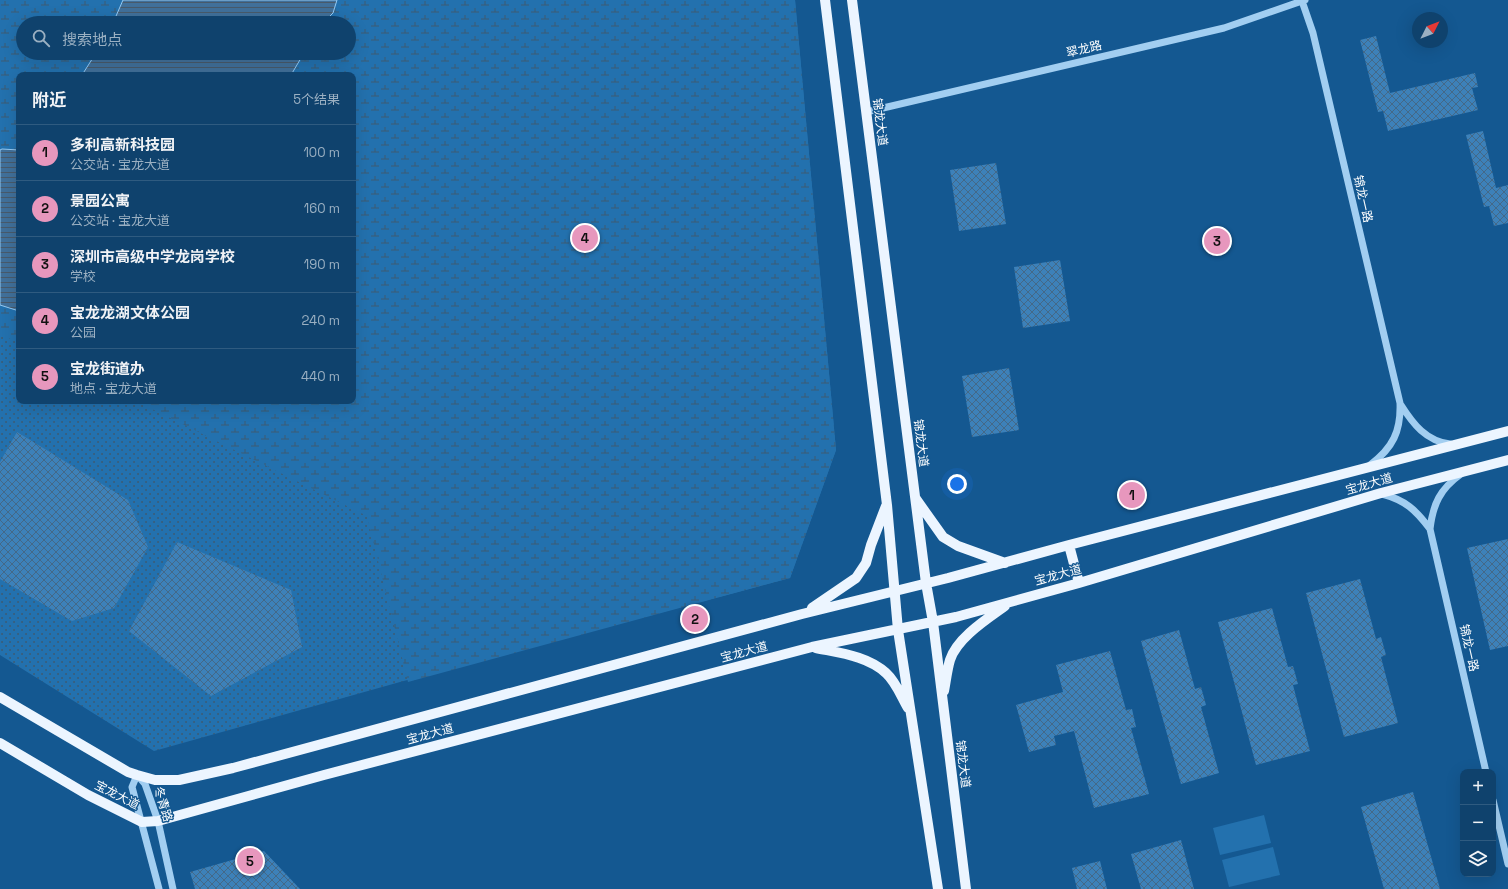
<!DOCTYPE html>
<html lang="zh">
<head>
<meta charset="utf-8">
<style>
  body { margin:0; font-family:"Space Grotesk","Noto Sans SC",sans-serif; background:#184972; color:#f1f3f6 }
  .controls { position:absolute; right:12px; bottom:12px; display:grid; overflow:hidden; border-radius:8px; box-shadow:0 4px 16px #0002 }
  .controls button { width:36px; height:36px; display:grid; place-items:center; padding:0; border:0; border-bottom:1px solid #2f5b80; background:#0f426d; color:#f1f3f6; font:20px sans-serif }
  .compass { position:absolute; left:1412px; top:12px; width:36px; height:36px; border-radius:50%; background:#0f426d; box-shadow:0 4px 16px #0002; rotate:48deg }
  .you { position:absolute; left:957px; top:484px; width:14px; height:14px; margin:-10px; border:3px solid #fff; border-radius:50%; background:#1a73e8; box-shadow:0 0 0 6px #1a73e833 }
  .badge { display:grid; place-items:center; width:26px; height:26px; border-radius:50%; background:#e797bd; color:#111; font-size:13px; font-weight:700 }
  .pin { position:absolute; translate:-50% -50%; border:2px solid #fff; box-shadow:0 1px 4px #0006 }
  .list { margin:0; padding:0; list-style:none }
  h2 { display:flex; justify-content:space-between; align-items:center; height:52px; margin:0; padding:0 16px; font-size:17px }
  h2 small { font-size:13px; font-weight:400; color:#9bb0c2 }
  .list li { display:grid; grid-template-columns:26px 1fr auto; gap:12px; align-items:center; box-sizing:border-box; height:56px; padding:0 16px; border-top:1px solid #2f5b80 }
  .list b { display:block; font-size:15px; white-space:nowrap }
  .list p { margin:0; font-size:13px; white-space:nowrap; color:#9bb0c2 }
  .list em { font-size:13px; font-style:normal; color:#9bb0c2 }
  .icon { flex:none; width:22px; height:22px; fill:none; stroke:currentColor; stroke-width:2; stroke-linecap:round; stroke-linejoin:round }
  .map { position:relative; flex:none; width:1508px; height:889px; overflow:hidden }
  .search { position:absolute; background:#0f426d; box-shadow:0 4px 16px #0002; left:16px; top:16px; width:340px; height:44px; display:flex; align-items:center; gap:10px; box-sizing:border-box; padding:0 14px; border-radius:22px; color:#9bb0c2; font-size:15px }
  .panel { position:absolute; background:#0f426d; box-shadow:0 4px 16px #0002; left:16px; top:72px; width:340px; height:332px; border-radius:8px }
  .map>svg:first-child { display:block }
  .grass { fill:url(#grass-dots); fill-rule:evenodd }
  .wetland { fill:url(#wetland-marsh) }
  .pitch { fill:#2371ae }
  .water { fill:url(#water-rules); stroke:#94caf4 }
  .building { fill:url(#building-cross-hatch) }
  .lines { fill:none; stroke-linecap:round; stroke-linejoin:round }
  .minor { stroke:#a2cef1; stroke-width:7 }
  .major { stroke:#ecf5ff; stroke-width:10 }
  .labels { text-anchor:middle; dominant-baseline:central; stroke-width:3; stroke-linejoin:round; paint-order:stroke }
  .street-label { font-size:12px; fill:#fff; stroke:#145891 }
</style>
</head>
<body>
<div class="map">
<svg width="1508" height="889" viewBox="0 0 1508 889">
  <defs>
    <pattern id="grass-dots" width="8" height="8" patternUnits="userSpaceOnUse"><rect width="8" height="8" fill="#2371ae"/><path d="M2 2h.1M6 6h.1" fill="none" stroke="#3c5b73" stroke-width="1.8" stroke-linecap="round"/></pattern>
    <pattern id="wetland-marsh" width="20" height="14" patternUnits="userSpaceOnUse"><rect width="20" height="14" fill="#2371ae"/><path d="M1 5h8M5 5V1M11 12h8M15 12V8" fill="none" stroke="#3c5b73"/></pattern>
    <pattern id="water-rules" width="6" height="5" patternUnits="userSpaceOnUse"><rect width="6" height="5" fill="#41709a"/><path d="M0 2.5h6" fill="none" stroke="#485a6b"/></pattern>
    <pattern id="building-cross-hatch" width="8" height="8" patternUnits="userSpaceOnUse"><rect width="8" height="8" fill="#3d81b9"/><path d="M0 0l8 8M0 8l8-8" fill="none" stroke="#446988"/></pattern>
  </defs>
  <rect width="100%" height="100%" fill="#145891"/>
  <path class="grass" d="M0,0H795L836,450L790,578L400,682L154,751L0,655ZM23,23H349V53H23ZM19,75H353V401H19Z"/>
  <path class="wetland" d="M0,0H123L113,23H23V53H96L82,75H19V150L2,149L0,150Z
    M337,0H795L836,450L790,578L408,682L367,516L136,401H353V75H291L304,53H349V23H323L333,13Z
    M0,305L19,311V343L0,334Z"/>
  <path class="pitch" d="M1264,815L1271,843L1220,855L1213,828Z
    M1273,847L1280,875L1229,887L1222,860Z"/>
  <path class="water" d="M123,0H337L333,13L323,23H113Z
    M96,53H304L291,75H82Z
    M2,149L19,150V311L0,305V150Z"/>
  <path class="building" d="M1376,36L1390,93L1475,73L1478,87L1472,88L1478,110L1388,131L1383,111L1378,112L1360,40Z
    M1483,131L1496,188L1508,185V223L1494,226L1489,206L1484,207L1466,135Z
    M996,163L1006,224L959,231L950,170Z
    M1060,260L1070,321L1023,328L1014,267Z
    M1009,368L1019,430L972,437L962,376Z
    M17,432L128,500L148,547L114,608L72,621L0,579V462Z
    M1508,539V646L1490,650L1467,548Z
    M177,542L291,590L302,647L211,696L129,631Z
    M1360,579L1376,639L1381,637L1386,655L1381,657L1398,723L1344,737L1306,593Z
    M1272,608L1288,667L1293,666L1298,684L1293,685L1310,751L1256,765L1218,622Z
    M1179,630L1195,689L1201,687L1206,705L1201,707L1219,773L1181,784L1141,641Z
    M1110,651L1126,710L1132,709L1136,727L1131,728L1149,794L1094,808L1074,731L1054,736L1056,745L1029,752L1016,705L1063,692L1056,665Z
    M1413,792L1440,889H1384L1361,807Z
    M1181,840L1194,889H1141L1131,854Z
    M264,851L300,889H195L190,872Z
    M1100,861L1107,889H1077L1072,868Z"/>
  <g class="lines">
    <path class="minor" d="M1302,1L1313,33L1400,403C1401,431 1393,448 1370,465
      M866,112L1224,28L1305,0
      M1401,405C1413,424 1426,441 1450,444
      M1461,474C1440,489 1433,504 1430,529L1486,772
      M1382,494C1405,500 1416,510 1430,529
      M1493,800L1508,864
      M159,889L132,787L137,775L145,784L158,821L173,889"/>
    <path class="major" d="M825,0L887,505L898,630L938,889
      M852,0L926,583L933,622L966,889
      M916,499L943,537L958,546L1005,563
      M1069,545L1079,583
      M812,608L856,578L866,563L871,545L886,506
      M816,648C840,653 868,656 886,673C896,682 901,696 908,708
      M944,691C946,681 947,670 950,660C957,638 987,619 1005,606
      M0,697L128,772L137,775L155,780H179L233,768L802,614L948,578L1069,545L1508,431
      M0,743L88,795L142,822L158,821L324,775L812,647L956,617L1079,583L1381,493L1508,460"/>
  </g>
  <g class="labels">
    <g class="street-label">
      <text transform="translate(1084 49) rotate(-13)">翠龙路</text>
      <text transform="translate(880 122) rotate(83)">锦龙大道</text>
      <text transform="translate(1363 199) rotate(77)">锦龙一路</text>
      <text transform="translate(921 443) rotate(83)">锦龙大道</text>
      <text transform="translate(1369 484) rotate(-16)">宝龙大道</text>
      <text transform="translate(1058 575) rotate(-15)">宝龙大道</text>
      <text transform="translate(1469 648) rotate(77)">锦龙一路</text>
      <text transform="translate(744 652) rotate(-15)">宝龙大道</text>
      <text transform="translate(430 734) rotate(-15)">宝龙大道</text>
      <text transform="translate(963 764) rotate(83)">锦龙大道</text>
      <text transform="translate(117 795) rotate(27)">宝龙大道</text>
      <text transform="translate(163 804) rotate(73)">冬青路</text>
    </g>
  </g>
</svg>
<div class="controls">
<button>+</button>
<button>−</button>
<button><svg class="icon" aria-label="layers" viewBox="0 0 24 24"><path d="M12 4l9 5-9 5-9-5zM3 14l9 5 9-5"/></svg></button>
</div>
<svg class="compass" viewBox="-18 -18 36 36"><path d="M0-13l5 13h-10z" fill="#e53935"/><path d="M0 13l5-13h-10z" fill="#9bb0c2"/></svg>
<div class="you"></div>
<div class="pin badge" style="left:1132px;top:495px">1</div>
<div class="pin badge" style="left:695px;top:619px">2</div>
<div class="pin badge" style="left:1217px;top:241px">3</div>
<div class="pin badge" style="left:585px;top:238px">4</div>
<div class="pin badge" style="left:250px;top:861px">5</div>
<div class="search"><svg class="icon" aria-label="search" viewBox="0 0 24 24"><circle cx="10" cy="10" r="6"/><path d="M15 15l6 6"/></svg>搜索地点</div>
<section class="panel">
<h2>附近<small>5个结果</small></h2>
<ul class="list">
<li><span class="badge">1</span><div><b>多利高新科技园</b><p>公交站 · 宝龙大道</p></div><em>100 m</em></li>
<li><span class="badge">2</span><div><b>景园公寓</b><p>公交站 · 宝龙大道</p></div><em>160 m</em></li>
<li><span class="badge">3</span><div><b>深圳市高级中学龙岗学校</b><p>学校</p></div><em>190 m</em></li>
<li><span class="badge">4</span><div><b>宝龙龙湖文体公园</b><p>公园</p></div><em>240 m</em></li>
<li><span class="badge">5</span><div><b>宝龙街道办</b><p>地点 · 宝龙大道</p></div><em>440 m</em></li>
</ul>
</section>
</div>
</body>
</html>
